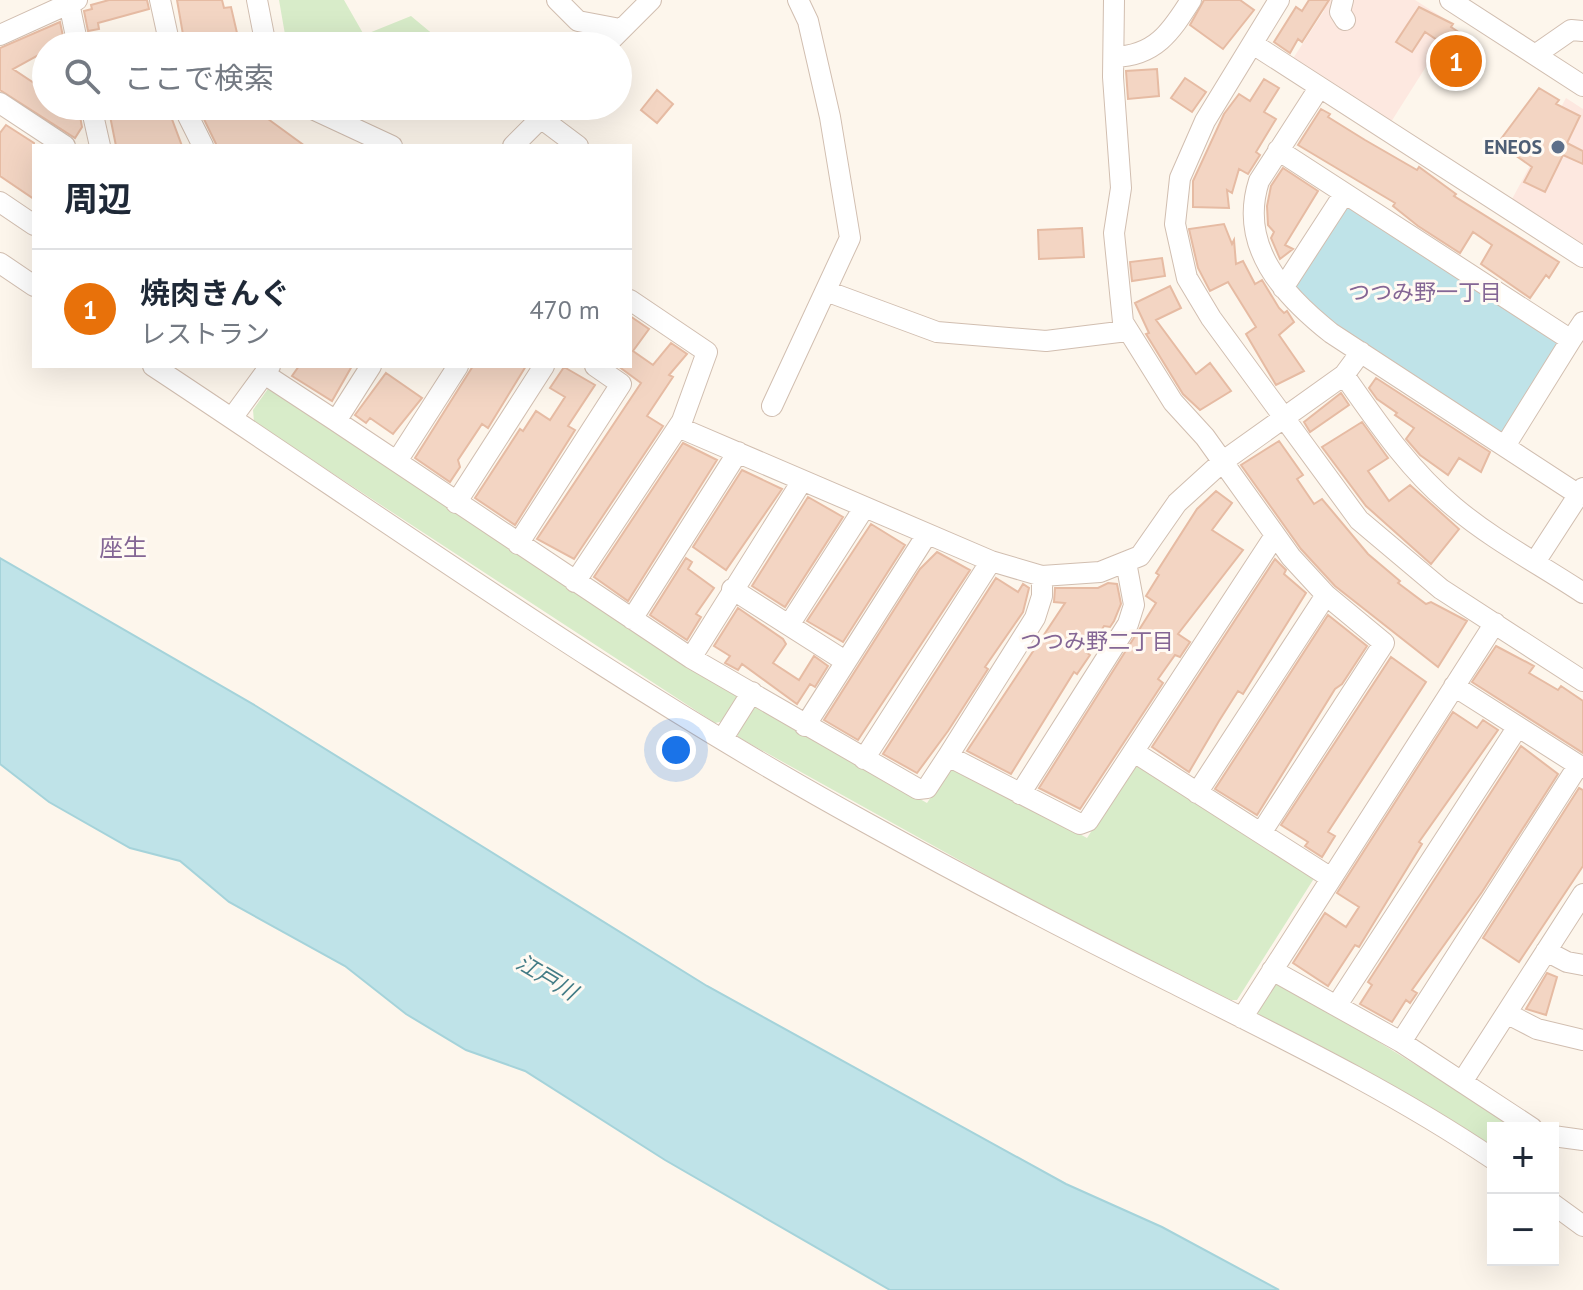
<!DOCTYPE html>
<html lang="ja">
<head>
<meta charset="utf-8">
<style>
  body { margin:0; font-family:"PT Sans","Noto Sans JP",sans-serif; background:#f6f6f7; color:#1f2937 }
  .controls { position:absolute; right:24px; bottom:24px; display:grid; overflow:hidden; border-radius:0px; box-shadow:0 8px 32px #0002 }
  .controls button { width:72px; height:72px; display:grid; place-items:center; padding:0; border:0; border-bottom:2px solid #e0e1e3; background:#fff; color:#1f2937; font:40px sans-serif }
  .you { position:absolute; left:676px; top:750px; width:28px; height:28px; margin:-20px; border:6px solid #fff; border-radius:50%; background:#1a73e8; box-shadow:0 0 0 12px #1a73e833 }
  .badge { display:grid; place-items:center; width:52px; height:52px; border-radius:50%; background:#e76f51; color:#fff; font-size:26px; font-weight:700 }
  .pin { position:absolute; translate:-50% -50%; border:4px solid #fff; box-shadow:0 2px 8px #0006 }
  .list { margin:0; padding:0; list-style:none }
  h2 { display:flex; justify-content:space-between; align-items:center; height:104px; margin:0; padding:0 32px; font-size:34px }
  h2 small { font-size:26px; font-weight:400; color:#747a83 }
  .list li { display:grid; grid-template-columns:52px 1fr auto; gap:24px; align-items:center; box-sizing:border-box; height:120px; padding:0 32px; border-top:2px solid #e0e1e3 }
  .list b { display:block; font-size:30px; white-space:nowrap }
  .list p { margin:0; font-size:26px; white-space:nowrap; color:#747a83 }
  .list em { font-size:26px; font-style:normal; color:#747a83 }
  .icon { flex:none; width:44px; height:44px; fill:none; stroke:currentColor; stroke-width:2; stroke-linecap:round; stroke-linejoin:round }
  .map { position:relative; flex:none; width:1583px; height:1290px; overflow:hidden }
  .search { position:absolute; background:#fff; box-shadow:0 8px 32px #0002; left:32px; top:32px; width:600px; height:88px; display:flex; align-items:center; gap:20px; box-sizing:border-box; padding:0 28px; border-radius:44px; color:#747a83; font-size:30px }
  .panel { position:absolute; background:#fff; box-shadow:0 8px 32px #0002; left:32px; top:144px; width:600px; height:224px; border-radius:0px }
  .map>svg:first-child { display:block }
  .commercial { fill:#fde8e0 }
  .green { fill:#d8ecc9 }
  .water { fill:#bfe3e8; stroke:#a5d3da; stroke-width:2 }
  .building { fill:#f3d5c3; stroke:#e6bba3; stroke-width:2 }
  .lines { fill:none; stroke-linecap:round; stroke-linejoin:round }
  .minor-casing { stroke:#d1beb0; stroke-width:22 }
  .minor { stroke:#fff; stroke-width:20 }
  .service-dot { fill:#5c6f8a; stroke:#fffaf3; stroke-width:3 }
  .labels { text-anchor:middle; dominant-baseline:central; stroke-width:6; stroke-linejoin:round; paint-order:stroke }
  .service-label { font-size:20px; font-weight:bold; fill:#4e5e75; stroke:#fffaf3; text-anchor:end }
  .neighbourhood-label { font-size:22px; fill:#846695; stroke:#fffaf3 }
  .water-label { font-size:22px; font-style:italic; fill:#437c86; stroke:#fffaf3 }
  .quarter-label { font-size:24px; fill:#846695; stroke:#fffaf3 }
</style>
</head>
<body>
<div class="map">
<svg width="1583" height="1290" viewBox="0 0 1583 1290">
  <rect width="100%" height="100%" fill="#fdf6ec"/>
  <path class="commercial" d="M1307,0H1415L1453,24L1391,122L1292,60L1324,11Z
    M1566,98L1583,109V247L1511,201Z"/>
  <path class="green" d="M279,0H344L364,35L411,16L447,46H287Z
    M270,386L738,693V700L724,721L715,723L254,422L253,410Z
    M753,704L927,803L951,767H957L1087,838L1135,764H1143L1313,874V880L1237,1000H1231L1065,919L738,737L736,727Z
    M1280,981L1518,1128H1493V1150L1406,1093L1258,1016L1256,1009L1273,982Z"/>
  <path class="water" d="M1350,206L1558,340L1560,346L1505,432L1499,434L1322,318L1293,284L1343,207Z
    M0,558L256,706L707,986L1066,1184L1162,1227L1279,1290H890L665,1160L525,1071L466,1050L406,1014L345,966L229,902L180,861L130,848L49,802L0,764Z"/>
  <path class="building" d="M109,0H147L149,9L98,23L99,29L88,31L84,11L92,9L91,5Z
    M177,0H222L224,8L231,7L240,46H185Z
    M1204,0H1240L1254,10L1223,49L1190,25Z
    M1309,0H1329L1302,42L1298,39L1290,53L1274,42L1296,7L1302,11Z
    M1419,7L1453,24L1451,27L1477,44L1459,79L1436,68L1449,48L1425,32L1412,52L1396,42Z
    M60,22L64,41L46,46V51L13,69L46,91V106H65L80,116L82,127L75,138L0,90V48Z
    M1157,69L1159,96L1128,99L1126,71Z
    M1185,78L1206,92L1192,112L1171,98Z
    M1264,79L1279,88L1264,112L1276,119L1256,152L1260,155L1248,174L1239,169L1232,193L1227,190L1229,208L1193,207V181L1224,114L1239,94L1250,101Z
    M1539,88L1559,100L1556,104L1580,116L1567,143L1583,151V164L1563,155L1545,192L1524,182L1532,167L1498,143Z
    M657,90L673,104L657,123L641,110Z
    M108,106H162L163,116L170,114L182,146H116Z
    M263,106L272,117L268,119L305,146H217L198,107Z
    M1321,109L1330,114L1328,117L1365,140L1417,170L1419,167L1456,194L1454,196L1559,262L1549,278L1546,275L1530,298L1481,264L1492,245L1473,232L1460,253L1418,226L1393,206L1395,203L1298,145Z
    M6,125L34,143V199L0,176V133Z
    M1283,168L1318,191L1285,245L1293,249L1280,259L1271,238L1274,232L1268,225L1267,206L1271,186Z
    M1224,224L1232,244L1234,240L1236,264L1243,261L1255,284L1262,280L1279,308L1284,313L1287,311L1294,322L1279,335L1304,371L1276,385L1246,334L1256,327L1228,282L1210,291L1198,268L1189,229Z
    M1082,228L1084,257L1039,259L1038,230Z
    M1162,258L1165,276L1132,281L1130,262Z
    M1170,286L1181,308L1156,320L1196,374L1210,363L1231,391L1200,410L1183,394L1146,334L1149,333L1135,303Z
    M630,316L649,329L633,351L653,365L671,343L687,354L669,375L673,377L647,416L663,426L574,559L537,539L641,383L618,366H630Z
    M299,366H352L332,401L292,376Z
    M473,366H526L488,428L482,424L458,460L460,467L450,482L415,458Z
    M564,367L595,385L568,426L575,430L515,525L475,498L520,429L523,431L536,411L550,420L565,397L550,388Z
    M386,373L422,398L393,434L370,418L366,423L355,415Z
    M1376,378L1490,452L1481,472L1459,458L1448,475L1420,455L1406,439L1414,428L1395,415L1397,413L1377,399L1369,388Z
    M1341,393L1349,405L1310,432L1304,422Z
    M1362,422L1388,458L1368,471L1389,501L1410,485L1459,529L1431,564L1366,506L1322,447Z
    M1279,441L1303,475L1297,479L1314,504L1322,499L1368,554L1400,581L1398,583L1426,604L1431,602L1467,621L1438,667L1335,586L1301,549L1241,465Z
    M683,443L717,460L628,601L594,577Z
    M742,470L782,489L726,570L693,547Z
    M1216,491L1232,503L1212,530L1243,550L1178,634L1190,642L1180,657L1175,655L1158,679L1163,683L1080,809L1039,788L1156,603L1146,596L1159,575L1156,573L1197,509Z
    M808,497L843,517L785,607L752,586Z
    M871,524L905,545L843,642L807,621Z
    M937,552L970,570L858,740L824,720L920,569Z
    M686,558L692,562L688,569L714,588L696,614L701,617L687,640L650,615Z
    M1275,559L1286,570L1284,574L1306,593L1243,694L1238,691L1219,721L1189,772L1152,747Z
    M996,578L1018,592L1023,584L1029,588L1023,612L985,667L988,669L948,731L917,773L883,754Z
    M1108,583L1117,584L1121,604L1114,621L1110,627L1104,626L1087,653L1090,655L1077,674L1074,672L1011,774L967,751L1065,603L1054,602L1055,588H1098Z
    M738,608L783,639L786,644L773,663L799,680L814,656L828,666L815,687L810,684L797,704L742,664L738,670L725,663L730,656L714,646Z
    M1328,615L1367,646L1342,684L1335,689L1257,815L1215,789Z
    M1496,646L1534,666L1529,673L1558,690L1561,686L1583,701V753L1472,682Z
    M1391,657L1426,682L1328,832L1335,836L1322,857L1305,846L1308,842L1281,825Z
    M1453,712L1477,728L1483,720L1498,730L1419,842L1422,844L1359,947L1355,945L1328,986L1293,963L1325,913L1346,927L1359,907L1337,893Z
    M1521,746L1558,774L1482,892L1412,990L1417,993L1410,1003L1406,1000L1392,1022L1360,1004L1372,985L1368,982Z
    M1579,788L1583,790V866L1519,962L1483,938Z
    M1547,973L1557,977L1546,1015L1526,1009Z"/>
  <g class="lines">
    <defs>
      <path id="minor" d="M160,0L170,46
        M257,0L266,46
        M557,0L578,21L620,29
        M1114,0L1113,77L1121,188L1114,233L1123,322L1173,402L1205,437L1291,557L1326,595L1384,643L1261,833
        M1279,0L1205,121L1180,178L1175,224L1187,278L1211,318L1359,520L1441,589L1583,681
        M1343,0L1340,12L1345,20
        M1450,0L1583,86
        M69,3L78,46
        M0,35L77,0
        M1253,44L1583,257
        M605,46L651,0
        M1535,55L1571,30L1583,31
        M1114,57C1155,56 1171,32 1191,0
        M1319,88L1259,181C1238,246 1283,295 1331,333L1579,495
        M0,103L65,146
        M91,106L100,146
        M183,106L203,146
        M306,106L392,146
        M542,119L578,146
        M513,146L553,106
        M1278,150L1571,340L1583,322
        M0,202L34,225
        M0,263L34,286
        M1283,288L1344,194
        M826,291L937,332L1046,341L1127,331
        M153,366C388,521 618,687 865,822C966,878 1068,931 1171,982C1280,1037 1391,1090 1493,1159
        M371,366L336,421L691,658L918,789L927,788L948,756L1080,824L1088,821L1274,537
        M1344,375C1377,422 1409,470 1454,507C1493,540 1541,565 1583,593
        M272,379L336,421
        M772,406L850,238L830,117L808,21L798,0
        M232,418L270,366
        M678,427L991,561L1042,576L1100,572L1140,556L1177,503L1222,462L1344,375L1361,352
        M1505,446L1571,340
        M397,461L458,366
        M456,503L544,366
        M518,544L621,384L595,366
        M1535,562L1583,488
        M575,582L682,421L707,352L630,300
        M732,589L845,661
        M632,619L738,452
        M789,625L864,508
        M691,658L802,481
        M1454,686L1583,768
        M805,726L926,536
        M723,738L752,692
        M1134,752L1331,878
        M948,756L1035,618L1042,596V576
        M864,759L991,561
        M1197,793L1326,595
        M1020,794L1128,624L1134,605L1126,562
        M1546,951L1567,962L1583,965
        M1272,970L1401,1042L1532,1128
        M1337,1005L1517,728
        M1508,1014L1537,1029L1583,1040
        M1242,1018L1495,623
        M1401,1042L1578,766
        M1462,1082L1583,894
        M1553,1136L1583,1140
        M1553,1204L1583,1226"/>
    </defs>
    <use href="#minor" class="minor-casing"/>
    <use href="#minor" class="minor"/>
  </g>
  <circle class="service-dot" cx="1558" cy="147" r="8"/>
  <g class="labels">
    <g class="service-label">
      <text x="1542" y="147">ENEOS</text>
    </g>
    <g class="neighbourhood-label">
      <text x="1425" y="292">つつみ野一丁目</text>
      <text x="1097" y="641">つつみ野二丁目</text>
    </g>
    <g class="water-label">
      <text transform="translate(547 977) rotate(31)">江戸川</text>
    </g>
    <g class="quarter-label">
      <text x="123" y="547">座生</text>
    </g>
  </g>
</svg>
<div class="controls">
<button>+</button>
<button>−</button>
</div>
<div class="you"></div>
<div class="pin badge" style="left:1456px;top:61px;background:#e8710a">1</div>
<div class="search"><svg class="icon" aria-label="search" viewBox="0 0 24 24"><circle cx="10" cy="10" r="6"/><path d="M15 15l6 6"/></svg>ここで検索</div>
<section class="panel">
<h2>周辺<small></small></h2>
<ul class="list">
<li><span class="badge" style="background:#e8710a">1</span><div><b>焼肉きんぐ</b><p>レストラン</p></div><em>470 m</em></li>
</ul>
</section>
</div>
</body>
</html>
